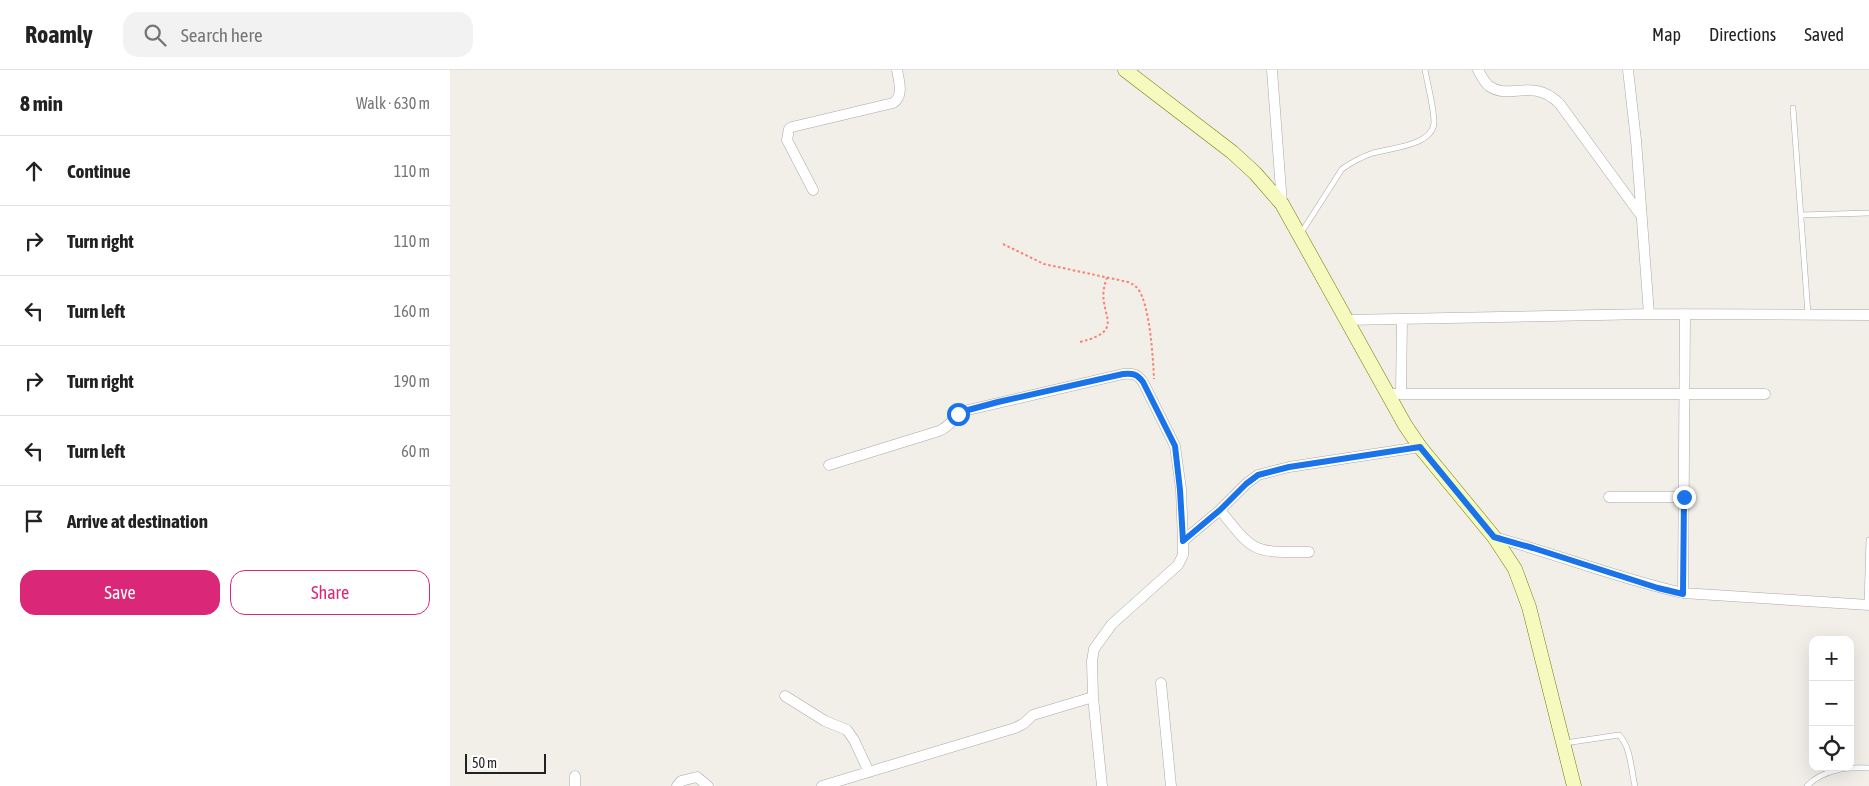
<!DOCTYPE html>
<html lang="en">
<head>
<meta charset="utf-8">
<style>
  body { margin:0; font-family:"Asap Condensed",sans-serif; background:#f2f2f2; color:#222 }
  .controls { position:absolute; right:15px; bottom:15px; display:grid; overflow:hidden; border-radius:10px; box-shadow:0 5px 20px #0002 }
  .controls button { width:45px; height:45px; display:grid; place-items:center; padding:0; border:0; border-bottom:1px solid #e0e0e0; background:#fff; color:#222; font:25px sans-serif }
  .scale { position:absolute; left:15px; bottom:12px; width:81px; box-sizing:border-box; padding-left:5px; border:2px solid #222; border-top:0; font-size:14px; line-height:18px; white-space:nowrap; color:#222; -webkit-text-stroke:4px #fff; paint-order:stroke }
  .stop { position:absolute; width:15px; height:15px; margin:-11px; border:4px solid #1a73e8; border-radius:50%; background:#fff }
  .stop.end { background:#1a73e8; border-color:#fff; box-shadow:0 1px 5px #0008 }
  .list { margin:0; padding:0; list-style:none }
  h2 { display:flex; justify-content:space-between; align-items:center; height:65px; margin:0; padding:0 20px; font-size:21px }
  h2 small { font-size:16px; font-weight:400; color:#767676 }
  .list li { display:grid; grid-template-columns:32px 1fr auto; gap:15px; align-items:center; box-sizing:border-box; height:70px; padding:0 20px; border-top:1px solid #e0e0e0 }
  .list b { display:block; font-size:19px; white-space:nowrap }
  .list em { font-size:16px; font-style:normal; color:#767676 }
  .actions { display:flex; gap:10px; padding:15px 20px }
  .actions a { flex:1; padding:11px 0; border:1px solid #db2777; border-radius:15px; text-align:center; font-size:18px; color:#db2777 }
  .actions .main { background:#db2777; color:#fff }
  .icon { flex:none; width:28px; height:28px; fill:none; stroke:currentColor; stroke-width:2; stroke-linecap:round; stroke-linejoin:round }
  .map { position:relative; flex:none; width:1419px; height:716px; overflow:hidden }
  header { display:flex; align-items:center; gap:30px; box-sizing:border-box; height:70px; padding:0 25px; background:#fff; border-bottom:1px solid #e0e0e0 }
  header strong { font-size:24px }
  nav { display:flex; gap:28px; margin-inline-start:auto; font-size:18px }
  .search { width:350px; height:45px; background:#f2f2f2; display:flex; align-items:center; gap:12px; box-sizing:border-box; padding:0 18px; border-radius:15px; color:#767676; font-size:19px }
  main { display:flex }
  aside { flex:1; background:#fff }
  .map>svg:first-child { display:block }
  .lines { fill:none; stroke-linecap:round; stroke-linejoin:round }
  .lane-casing { stroke:#a9a9a9; stroke-width:6 }
  .street-casing { stroke:#a9a9a9; stroke-width:11 }
  .secondary-casing { stroke:#707d05; stroke-width:15 }
  .path { stroke:#fa8072; stroke-width:2; stroke-dasharray:2.5 2.5; stroke-linecap:butt }
  .lane { stroke:#fff; stroke-width:5 }
  .street { stroke:#fff; stroke-width:10 }
  .secondary { stroke:#f7fabf; stroke-width:14 }
  .route { stroke:#1a73e8; stroke-width:6 }
</style>
</head>
<body>
<header>
<strong>Roamly</strong>
<div class="search"><svg class="icon" aria-label="search" viewBox="0 0 24 24"><circle cx="10" cy="10" r="6"/><path d="M15 15l6 6"/></svg>Search here</div>
<nav><a>Map</a><a>Directions</a><a>Saved</a></nav>
</header>
<main>
<aside>
<h2>8 min<small>Walk · 630 m</small></h2>
<ul class="list">
<li><svg class="icon" aria-label="ahead" viewBox="0 0 24 24"><path d="M12 20V5M6 11l6-6 6 6"/></svg><div><b>Continue</b></div><em>110 m</em></li>
<li><svg class="icon" aria-label="right" viewBox="0 0 24 24"><path d="M7 20v-9h11M14 6l5 5-5 5"/></svg><div><b>Turn right</b></div><em>110 m</em></li>
<li><svg class="icon" aria-label="left" viewBox="0 0 24 24"><path d="M17 20v-9H6M10 6l-5 5 5 5"/></svg><div><b>Turn left</b></div><em>160 m</em></li>
<li><svg class="icon" aria-label="right" viewBox="0 0 24 24"><path d="M7 20v-9h11M14 6l5 5-5 5"/></svg><div><b>Turn right</b></div><em>190 m</em></li>
<li><svg class="icon" aria-label="left" viewBox="0 0 24 24"><path d="M17 20v-9H6M10 6l-5 5 5 5"/></svg><div><b>Turn left</b></div><em>60 m</em></li>
<li><svg class="icon" aria-label="arrive" viewBox="0 0 24 24"><path d="M6 21V4h12l-3 4 3 4H6"/></svg><div><b>Arrive at destination</b></div></li>
</ul>
<div class="actions"><a class="main">Save</a><a>Share</a></div>
</aside>
<div class="map">
<svg width="1419" height="716" viewBox="0 0 1419 716">
  <rect width="100%" height="100%" fill="#f2efe9"/>
  <g class="lines">
    <defs>
      <path id="lane" d="M1343,38L1358,244
        M1351,145L1419,143
        M851,163L892,99C902,92 911,87 923,83C940,78 982,76 984,53C984,38 978,16 975,0
        M1417,535L1419,470
        M1115,673L1169,665C1181,677 1181,700 1185,716
        M1357,716C1374,699 1396,697 1419,698"/>
      <path id="street" d="M822,0L832,134
        M1028,0C1031,5 1034,12 1039,16C1060,31 1081,7 1109,33L1190,144
        M1178,0L1186,70L1199,244
        M363,120L337,70L339,59L342,57L443,33C454,26 449,11 447,0
        M896,250L1199,244L1419,245
        M938,324H1315
        M951,324L952,249
        M379,395L489,361C501,356 506,344 518,340L673,304C683,303 687,304 693,312L725,376L731,419L733,471
        M1159,427H1234
        M770,440C805,484 803,482 859,482
        M1044,467C1107,484 1169,509 1233,523L1419,535
        M1233,523L1235,244
        M711,613L721,716
        M335,626L375,651L397,660L404,670L419,702
        M125,716V706
        M227,716L231,711L247,707L258,716
        M372,716L565,658L573,654L583,645L643,627
        M652,716L643,627L642,591L644,579L662,554L728,495L733,485V471L770,440L796,414L808,405L839,397L970,377"/>
      <path id="secondary" d="M675,0L782,82L805,103L832,134L955,355L970,377L1044,467L1065,499L1079,537L1124,716"/>
    </defs>
    <use href="#lane" class="lane-casing"/>
    <use href="#street" class="street-casing"/>
    <use href="#secondary" class="secondary-casing"/>
    <path class="path" d="M553,174L594,194L678,212C682,214 685,215 688,219C700,235 703,288 704,309
      M630,272C682,259 642,243 657,208"/>
    <use href="#lane" class="lane"/>
    <use href="#street" class="street"/>
    <use href="#secondary" class="secondary"/>
  </g>
  <g class="lines">
    <path class="route" d="M508,344L518,340L548,332L673,304C683,303 687,304 693,312L725,376L730,420L733,471L770,440L796,414L808,405L839,397L970,377L1044,467L1083,478L1208,518L1233,524L1234,427"/>
  </g>
</svg>
<div class="controls">
<button>+</button>
<button>−</button>
<button><svg class="icon" aria-label="locate" viewBox="0 0 24 24"><circle cx="12" cy="12" r="6"/><path d="M12 2v4M12 18v4M2 12h4M18 12h4"/></svg></button>
</div>
<div class="scale">50 m</div>
<div class="stop" style="left:508px;top:344px"></div>
<div class="stop end" style="left:1234px;top:427px"></div>
</div>
</main>
</body>
</html>
